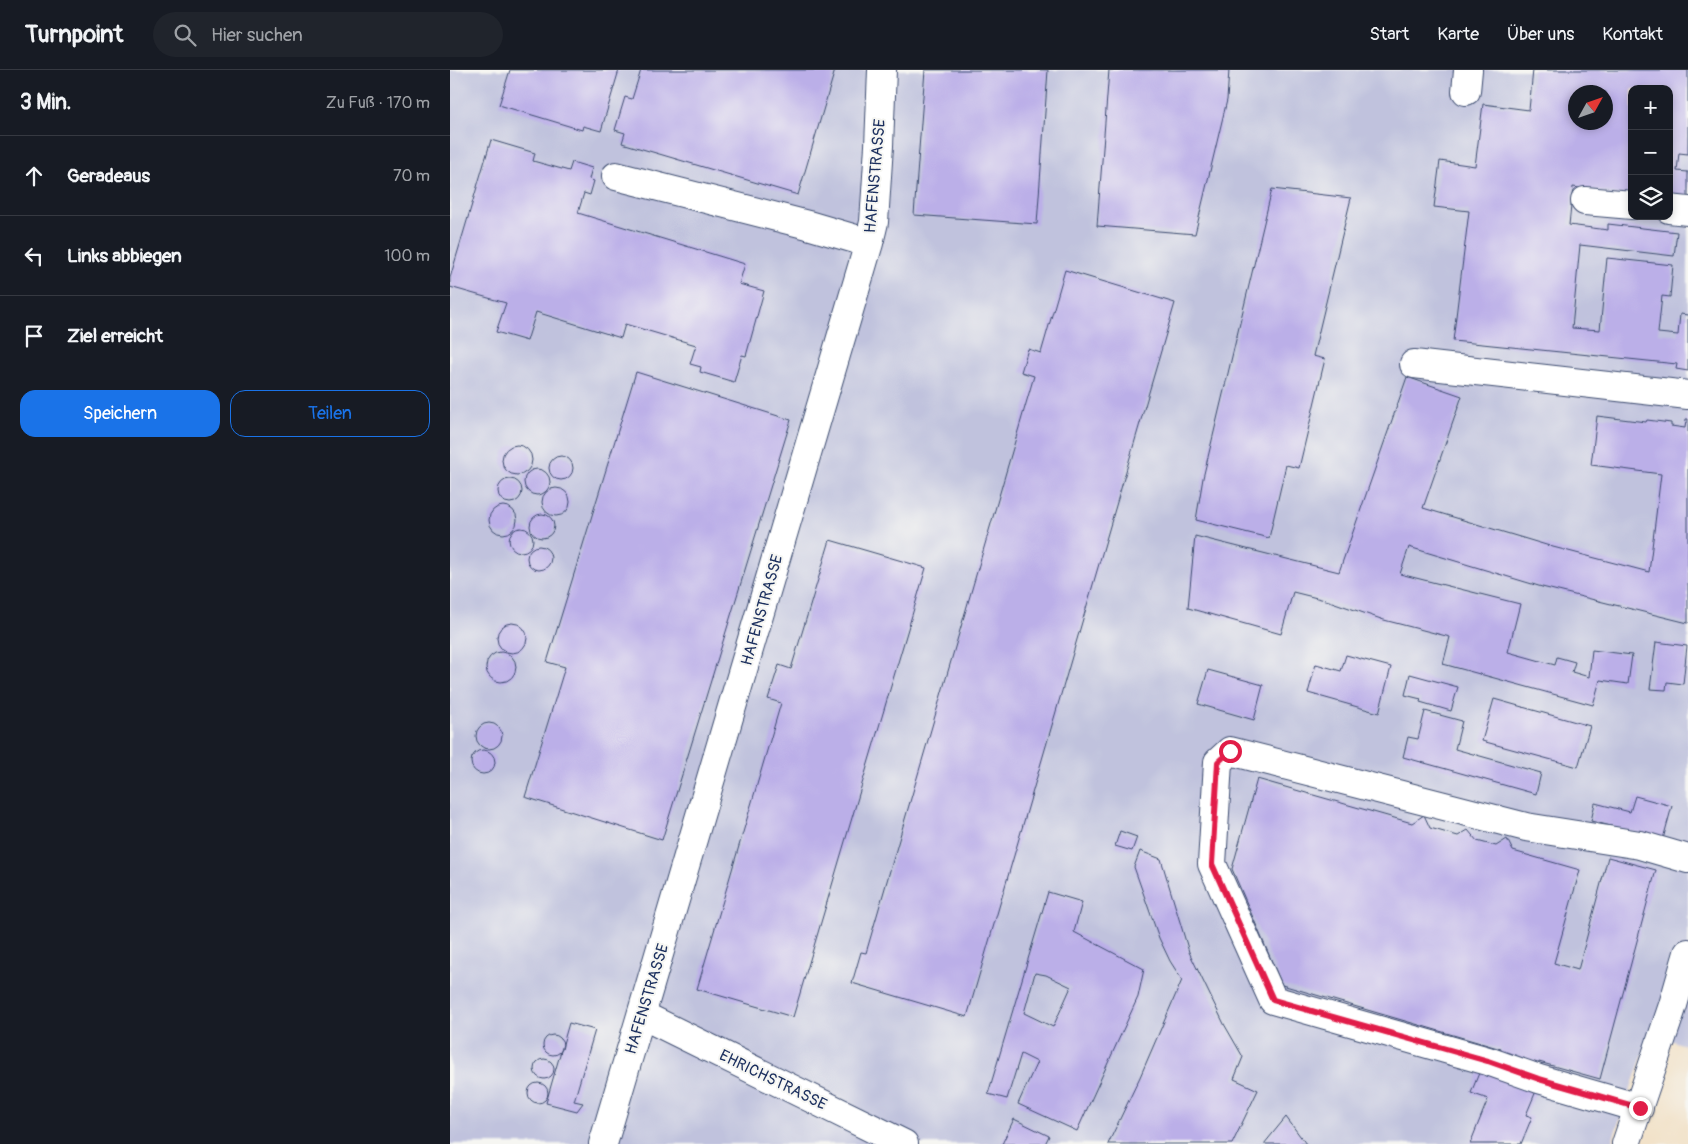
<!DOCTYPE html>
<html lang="de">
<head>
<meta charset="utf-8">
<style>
  body { margin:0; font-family:Pangolin,sans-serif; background:#20242c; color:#f1f3f6 }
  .controls { position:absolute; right:15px; top:15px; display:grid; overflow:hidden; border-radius:10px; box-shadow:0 2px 8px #0003 }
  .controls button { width:45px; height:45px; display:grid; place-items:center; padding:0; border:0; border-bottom:1px solid #363941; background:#171b24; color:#f1f3f6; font:25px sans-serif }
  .compass { position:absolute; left:1118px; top:15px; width:45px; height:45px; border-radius:50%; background:#171b24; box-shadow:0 2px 8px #0003; rotate:50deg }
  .stop { position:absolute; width:15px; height:15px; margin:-11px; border:4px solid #e11d48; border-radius:50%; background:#fff }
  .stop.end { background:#e11d48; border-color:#fff; box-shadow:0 1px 5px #0008 }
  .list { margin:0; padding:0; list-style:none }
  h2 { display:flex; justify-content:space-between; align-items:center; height:65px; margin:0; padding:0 20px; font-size:21px }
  h2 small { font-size:16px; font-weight:400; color:#9ea1a6 }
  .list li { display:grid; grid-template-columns:32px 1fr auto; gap:15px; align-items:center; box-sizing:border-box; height:80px; padding:0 20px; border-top:1px solid #363941 }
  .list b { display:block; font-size:19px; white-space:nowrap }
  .list em { font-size:16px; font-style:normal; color:#9ea1a6 }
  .actions { display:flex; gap:10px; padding:15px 20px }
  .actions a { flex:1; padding:11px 0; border:1px solid #1a73e8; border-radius:15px; text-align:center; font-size:18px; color:#1a73e8 }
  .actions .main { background:#1a73e8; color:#fff }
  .icon { flex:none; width:28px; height:28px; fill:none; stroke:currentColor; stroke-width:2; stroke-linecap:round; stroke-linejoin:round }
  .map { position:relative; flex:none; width:1238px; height:1074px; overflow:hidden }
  header { display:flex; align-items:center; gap:30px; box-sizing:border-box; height:70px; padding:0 25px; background:#171b24; border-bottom:1px solid #363941 }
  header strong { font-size:24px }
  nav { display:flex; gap:28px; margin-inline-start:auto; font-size:18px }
  .search { width:350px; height:45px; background:#20242c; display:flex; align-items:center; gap:12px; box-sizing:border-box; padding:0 18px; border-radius:28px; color:#9ea1a6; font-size:19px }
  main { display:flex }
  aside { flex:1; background:#171b24 }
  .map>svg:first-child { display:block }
  .industrial { fill:#c0c2dd; fill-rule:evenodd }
  .building { fill:#bbafe8; fill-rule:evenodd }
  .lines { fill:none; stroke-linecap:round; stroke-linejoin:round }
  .minor-casing { stroke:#3b4a6e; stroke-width:30 }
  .minor { stroke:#fff; stroke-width:28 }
  .route { stroke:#e11d48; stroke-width:6 }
  .labels { text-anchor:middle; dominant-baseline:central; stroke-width:4; stroke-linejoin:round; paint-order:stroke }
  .street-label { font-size:16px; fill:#1b2f5e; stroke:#f6f6f2 }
</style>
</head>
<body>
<header>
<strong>Turnpoint</strong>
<div class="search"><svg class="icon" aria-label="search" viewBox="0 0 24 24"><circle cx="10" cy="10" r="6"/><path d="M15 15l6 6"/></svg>Hier suchen</div>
<nav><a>Start</a><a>Karte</a><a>Über uns</a><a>Kontakt</a></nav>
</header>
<main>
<aside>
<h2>3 Min.<small>Zu Fuß · 170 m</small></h2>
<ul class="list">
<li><svg class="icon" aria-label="ahead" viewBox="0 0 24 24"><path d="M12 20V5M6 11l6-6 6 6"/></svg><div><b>Geradeaus</b></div><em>70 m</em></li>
<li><svg class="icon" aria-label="left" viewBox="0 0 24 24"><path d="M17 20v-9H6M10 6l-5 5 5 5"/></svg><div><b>Links abbiegen</b></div><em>100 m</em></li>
<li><svg class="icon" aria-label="arrive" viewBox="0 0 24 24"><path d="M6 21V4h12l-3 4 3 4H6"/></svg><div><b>Ziel erreicht</b></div></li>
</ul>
<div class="actions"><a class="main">Speichern</a><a>Teilen</a></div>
</aside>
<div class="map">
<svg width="1238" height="1074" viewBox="0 0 1238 1074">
  <rect width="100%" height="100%" fill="#f6f6f2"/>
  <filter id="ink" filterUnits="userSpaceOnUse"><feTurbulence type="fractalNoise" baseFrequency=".02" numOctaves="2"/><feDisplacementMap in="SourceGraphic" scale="10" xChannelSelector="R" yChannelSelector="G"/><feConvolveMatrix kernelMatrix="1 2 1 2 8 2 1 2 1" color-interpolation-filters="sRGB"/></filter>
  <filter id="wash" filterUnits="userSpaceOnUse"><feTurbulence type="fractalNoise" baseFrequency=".0096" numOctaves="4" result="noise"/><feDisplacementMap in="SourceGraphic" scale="20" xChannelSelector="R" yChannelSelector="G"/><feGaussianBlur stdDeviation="1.12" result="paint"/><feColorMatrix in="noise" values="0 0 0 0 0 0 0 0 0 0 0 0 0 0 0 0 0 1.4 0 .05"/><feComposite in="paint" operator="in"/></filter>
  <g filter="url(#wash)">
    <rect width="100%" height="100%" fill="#f2e2c9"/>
    <path class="industrial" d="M0,0H1238V976L1200,964L1161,1074H0ZM1182,19H1219V146H1182ZM1126,22H1156V52H1126Z"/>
    <g id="blocks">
      <path class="building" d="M60,0H169L151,61L133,56L132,60L49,35Z
        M191,0H385L348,125L172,73L175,63L165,60L175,27L182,29Z
        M475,0H598L587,154L464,145Z
        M659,0H779L777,30L745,164L647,156Z
        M1083,0H1238V84L1229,83L1227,101L1238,102V132L1219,130V19H1182V126L1123,117L1119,155L1158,160V154L1227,162L1224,186L1130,175L1122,258L1150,260L1157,188L1223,195L1220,227L1212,226L1208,263L1228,265L1230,244L1238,245V301L1226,299L1227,294L1003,271L1019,141L984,137L990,91L1025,96L1033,34L1079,40ZM1126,22H1156V52H1126Z
        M41,70L85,83L83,91L119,101L122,92L142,98L139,109L144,111L140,125L134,123L128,143L295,194L289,214L314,221L296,286L292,285L284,312L250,302L251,297L240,294L246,275L175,254L171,268L86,242L77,271L46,262L56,233L0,217V208Z
        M822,119L901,128L863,286L875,289L849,398L836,395L819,468L746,450L753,408Z
        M615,200L725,233L517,947L402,913L411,882L416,883L584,306L571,302L578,279L591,283Z
        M186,302L341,350L212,770L75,727L115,597L97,592Z
        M957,307L1012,326L973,438L1103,477L1199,502L1211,404L1141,395L1147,346L1196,352L1197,350L1221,353V356L1235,358L1236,349H1238V553L1092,517L959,477L950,504L1070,534L1058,582L1105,595L1107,587L1125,592L1122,602L1139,607L1142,580L1182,585L1178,614L1150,610L1143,635L993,594L1000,567L934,550L879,531L843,522L831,564L738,538L745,466L889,502Z
        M52 390a15 15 0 1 1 30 0a15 15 0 1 1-30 0Z
        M99 398a12 12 0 1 1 24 0a12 12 0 1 1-24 0Z
        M74 412a13 13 0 1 1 26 0a13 13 0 1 1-26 0Z
        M48 421a12 12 0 1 1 24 0a12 12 0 1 1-24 0Z
        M92 432a14 14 0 1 1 28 0a14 14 0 1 1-28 0Z
        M39 450a14 14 0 1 1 28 0a14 14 0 1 1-28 0Z
        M80 456a12 12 0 1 1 24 0a12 12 0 1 1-24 0Z
        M59 470a12 12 0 1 1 24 0a12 12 0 1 1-24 0Z
        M380,470L476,498L343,947L247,919L331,633L318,629L329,595L341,599Z
        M77 488a12 12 0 1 1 24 0a12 12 0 1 1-24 0Z
        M47 568a15 15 0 1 1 30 0a15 15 0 1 1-30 0Z
        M1206,572L1237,576L1233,614L1217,612L1216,620L1200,619Z
        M36 597a15 15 0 1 1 30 0a15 15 0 1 1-30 0Z
        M896,585L941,597L929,643L858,623L866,594L891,601Z
        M758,600L813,615L804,650L748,634Z
        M960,604L1008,617L1001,641L970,632L971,629L955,625Z
        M1044,629L1140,656L1128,697L1032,671Z
        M975,641L1012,651L1005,679L1091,703L1086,724L953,687L958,667L968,669Z
        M26 666a13 13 0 1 1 26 0a13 13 0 1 1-26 0Z
        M21 692a12 12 0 1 1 24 0a12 12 0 1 1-24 0Z
        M807,709L962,753L974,745L980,758L1008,766L1018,760L1027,771L1046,776L1057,769L1063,781L1130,800L1104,893L1128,900L1158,787L1206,800L1150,1009L1089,992L1087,1000L1048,988L1051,979L832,915L782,799Z
        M1185,726L1222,736L1213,769L1141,751L1145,733L1180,742Z
        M670,761L687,767L682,781L665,776Z
        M690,781L711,789L739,882L774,954L793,987L784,1009L808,1020L782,1074H658L690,1007L732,910L720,891L709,868L684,797Z
        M598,822L632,832L624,862L694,899L688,927L627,1061L568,1034L587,992L571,984L557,1029L538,1024ZM585,903L596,905L621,917L603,957L574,943Z
        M119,953L145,960L124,1031L133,1033L127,1041L96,1033Z
        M93 975a10 10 0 1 1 20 0a10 10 0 1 1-20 0Z
        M84 999a10 10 0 1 1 20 0a10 10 0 1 1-20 0Z
        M1031,998L1086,1021L1076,1045L1082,1047L1071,1074H1020L1038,1029L1021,1023Z
        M78 1023a10 10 0 1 1 20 0a10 10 0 1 1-20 0Z
        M836,1047L856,1074H814Z
        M564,1049L599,1066L595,1074H552Z"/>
    </g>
  </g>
  <g filter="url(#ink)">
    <use href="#blocks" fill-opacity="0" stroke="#3b4a6e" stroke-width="1"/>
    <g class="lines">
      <defs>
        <path id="minor" d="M1016,21L1018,0
          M166,106L358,155L419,173
          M1135,131L1182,135
          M1219,139L1238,141
          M964,294L1238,325
          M192,945L454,1074
          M1189,1038L1089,1009L1038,991L823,930L762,794L768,692L780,681L1076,757L1190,775L1238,789
          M153,1074L419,173L424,152L429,76L432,0
          M1176,1074L1223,935L1238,883"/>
      </defs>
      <use href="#minor" class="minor-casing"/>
      <use href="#minor" class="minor"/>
    </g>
  </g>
  <g class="lines" filter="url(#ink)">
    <path class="route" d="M780,681L768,692L762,794L823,930L1038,991L1089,1009L1190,1038"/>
  </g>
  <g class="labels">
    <g class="street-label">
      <text transform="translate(425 106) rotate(-85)">HAFENSTRASSE</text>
      <text transform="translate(312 540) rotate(-74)">HAFENSTRASSE</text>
      <text transform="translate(197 929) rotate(-73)">HAFENSTRASSE</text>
      <text transform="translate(323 1010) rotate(26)">EHRICHSTRASSE</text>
    </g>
  </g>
</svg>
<div class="controls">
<button>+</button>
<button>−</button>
<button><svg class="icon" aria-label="layers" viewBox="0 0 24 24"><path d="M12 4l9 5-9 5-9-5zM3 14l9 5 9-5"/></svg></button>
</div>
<svg class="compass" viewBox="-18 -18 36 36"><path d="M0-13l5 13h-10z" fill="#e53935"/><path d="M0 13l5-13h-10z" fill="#9ea1a6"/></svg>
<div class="stop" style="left:780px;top:681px"></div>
<div class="stop end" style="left:1190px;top:1038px"></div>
</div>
</main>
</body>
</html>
